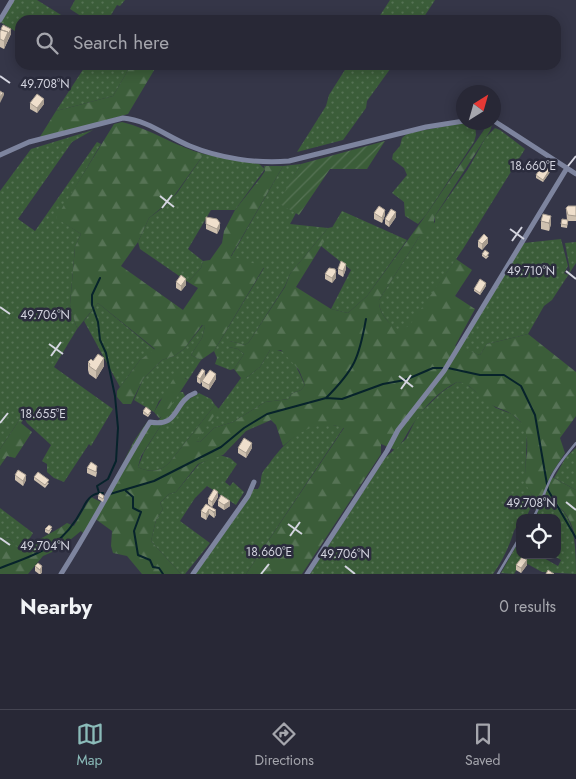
<!DOCTYPE html>
<html lang="en">
<head>
<meta charset="utf-8">
<style>
  body { margin:0; font-family:Jost,sans-serif; background:#30303e; color:#f1f3f6 }
  .controls { position:absolute; right:15px; bottom:15px; display:grid; overflow:hidden; border-radius:10px; box-shadow:0 2px 12px #0003 }
  .controls button { width:45px; height:45px; display:grid; place-items:center; padding:0; border:0; border-bottom:1px solid #444451; background:#282836; color:#f1f3f6; font:25px sans-serif }
  .compass { position:absolute; left:456px; top:85px; width:45px; height:45px; border-radius:50%; background:#282836; box-shadow:0 2px 12px #0003; rotate:37deg }
  .list { margin:0; padding:0; list-style:none }
  h2 { display:flex; justify-content:space-between; align-items:center; height:65px; margin:0; padding:0 20px; font-size:21px }
  h2 small { font-size:16px; font-weight:400; color:#a5a6ad }
  .icon { flex:none; width:28px; height:28px; fill:none; stroke:currentColor; stroke-width:2; stroke-linecap:round; stroke-linejoin:round }
  .map { position:relative; flex:none; width:576px; height:574px; overflow:hidden }
  .search { position:absolute; background:#282836; box-shadow:0 2px 12px #0003; left:15px; right:15px; top:15px; height:55px; display:flex; align-items:center; gap:12px; box-sizing:border-box; padding:0 18px; border-radius:15px; color:#a5a6ad; font-size:19px }
  .sheet { height:135px; background:#282836 }
  nav { display:flex; justify-content:space-around; align-items:center; box-sizing:border-box; height:70px; border-top:1px solid #444451; background:#282836; font-size:14px; color:#a5a6ad }
  nav a { display:grid; justify-items:center; gap:2px }
  nav .on { color:#8bbbb9 }
  .map>svg:first-child { display:block }
  .grass { fill:url(#grass-dots) }
  .forest { fill:url(#forest-firs) }
  .garden { fill:url(#garden-furrows) }
  .lines { fill:none; stroke-linecap:round; stroke-linejoin:round }
  .stream { stroke:#07232b; stroke-width:2 }
  .service { stroke:#7d849e; stroke-width:2.5 }
  .minor { stroke:#7d849e; stroke-width:5 }
  .wall { fill:#cec0af }
  .shaded-wall { fill:#a79c8f }
  .building { fill:#efdfcc; stroke:#a79c8f }
  .ticks { fill:none; stroke:#d4d5e0; stroke-width:2 }
  .ticks-label { font-size:12px; text-anchor:middle; fill:#d4d5e0; stroke:#2b2c3d; stroke-width:5; stroke-linejoin:round; paint-order:stroke }
</style>
</head>
<body>
<div class="map">
<svg width="576" height="574" viewBox="0 0 576 574">
  <defs>
    <pattern id="grass-dots" width="8" height="8" patternUnits="userSpaceOnUse" patternTransform="scale(1.25)"><rect width="8" height="8" fill="#3b5d39"/><path d="M2 2h.1M6 6h.1" fill="none" stroke="#567355" stroke-width="1.8" stroke-linecap="round"/></pattern>
    <pattern id="forest-firs" width="22" height="20" patternUnits="userSpaceOnUse" patternTransform="scale(1.25)"><rect width="22" height="20" fill="#3b5d39"/><path d="M5 1l3.5 6h-7zM16 11l3.5 6h-7z" fill="#567355"/></pattern>
    <pattern id="garden-furrows" width="10" height="10" patternUnits="userSpaceOnUse" patternTransform="scale(1.25)"><rect width="10" height="10" fill="#3b5d39"/><path d="M-1 1l2-2M0 10L10 0M9 11l2-2" fill="none" stroke="#567355"/></pattern>
  </defs>
  <rect width="100%" height="100%" fill="#353648"/>
  <path class="grass" d="M14,0H37L66,18L76,20H20V34L0,22Z
    M75,0H125L120,6L117,5L108,20H87L70,9Z
    M390,0H435L422,20H377Z
    M86,65H131L113,96L56,111Z
    M348,65H393L367,101L366,108L343,140L297,152L326,106L329,95Z
    M469,122L475,124L476,135L474,142L426,215L418,224L405,216L404,202L392,193L407,175L404,168L392,159L393,154L400,146L402,138L408,133Z
    M495,128L500,130L525,149L463,249L410,326L400,331C390,326 378,312 379,300L419,237L435,222V216L468,169L486,137Z
    M93,130L72,142L18,219L35,231L97,142L101,144L57,218L81,234L75,247L70,305L77,329L54,367L113,409L91,446L89,444L64,482L54,478L47,472V464L42,461L51,445L27,423L25,419L29,412L26,410L0,449V191L31,149Z
    M204,154L259,164L265,169L235,210H211L188,249L203,261L201,268L188,282L140,249L138,242L149,218L165,206L177,193Z
    M301,164L279,203L296,213L290,224L328,228L290,274L285,286L249,342L245,345L230,341L229,347L238,349L244,354L234,369L230,370L215,364L217,358L214,351L264,268L231,257L283,166Z
    M342,211L407,240L367,296L348,313L331,309L351,270L321,246Z
    M561,239L568,266L564,273L567,275L570,270L565,243L576,242V263L552,300L544,306L528,334L487,344L480,355L458,348L524,243Z
    M98,303L155,350L140,360L120,387L84,321Z
    M203,325L205,326L202,338L191,355L201,360L188,380L185,378L159,401L154,412L134,400L143,379L162,360L174,356L184,349Z
    M270,350C291,347 297,369 305,385L301,390L291,394L289,399L265,402L233,422L214,428L200,442L195,441L241,378H246L260,367Z
    M457,382L465,383L496,408L512,414L525,426L527,432L525,480L534,500L526,518H520C520,526 517,525 514,531C509,547 503,560 493,574H310L385,458L406,439L418,415L442,392Z
    M180,392H183L185,396L169,418L166,421H158Z
    M199,393L211,399L215,405L169,463C160,472 149,473 138,467L144,452L161,425L168,423L186,401Z
    M327,424L344,427L246,574H195L253,489H258C262,483 260,480 262,474C263,470 269,465 271,461C286,442 302,425 327,424Z
    M576,448V490L554,478L566,457Z
    M219,455L230,458L237,464L225,482L230,486L233,482L244,492L236,505L207,486L195,498L180,521L210,543L185,574H181L151,541L156,520L163,509L160,503L169,494L176,492L199,464Z
    M545,502C576,505 576,550 576,574L542,572L522,561L514,574L501,573L520,539V555H543L542,557L558,566L561,560L552,555H557V518H535Z
    M0,508L33,533L28,541L32,543L20,550L9,538L0,541Z"/>
  <path class="forest" d="M131,65H152L156,67L128,114L38,140L56,111L113,96Z
    M122,122C151,129 176,147 204,154L171,200L149,218L138,242L121,266L183,310L198,288L188,282L201,268L203,261L210,260L222,243L224,231L235,210L261,177L265,171L264,166H283L231,256L264,267L214,351L201,360L191,355L202,338L205,326L202,325L184,349L174,356L162,360L143,379L131,404H123L117,397V391L140,360L155,349L98,303L77,329L70,305L75,247L81,234L56,218L114,124Z
    M488,124L492,125L490,131L435,216L433,227L419,237L379,300C378,312 390,326 400,330L409,326L456,259L472,270L455,296L475,309L455,346L480,355L487,344L528,334L576,372V416L560,438L565,453L550,476L576,490V540C572,523 565,504 546,502L538,514L533,505C535,494 526,489 525,480C524,457 536,430 513,415C505,409 494,408 485,401C476,393 470,383 457,382C440,390 423,408 413,424C406,434 404,442 395,450L381,444V454L302,574H246L344,428C319,419 302,430 283,446L276,425L271,420L246,431L223,455L198,464L176,492L169,494L160,503L163,509L156,520L151,541L181,574H142L127,556L113,553L111,546L112,531L94,518L83,533L81,531L59,549L43,556L28,574H0V541L9,538L21,550C36,540 51,534 67,523L74,526L91,497L103,503L134,441L147,422L161,425L141,456L138,467C149,473 160,472 169,463L215,405L219,409L196,441L200,442L214,428L233,422L265,402L289,399L291,394L301,390L305,385L299,370L281,350H270L260,367L246,378H241L234,369L244,354L238,349L229,347L228,343L230,341L245,345L249,342L285,287L290,274L328,228L333,227L296,287L331,309L348,313L367,296L426,215Z
    M175,376H181L188,380L165,415L159,418L154,412Z
    M26,410L29,412L21,423L32,432L15,458L7,456L0,466V449Z"/>
  <path class="garden" d="M385,141L367,169H330L299,215L278,203L301,164Z"/>
  <g class="lines">
    <path class="stream" d="M448,368L480,375H504L521,386L535,415L548,490L576,538
      M326,398C355,369 359,358 366,319
      M126,491L133,497V508L141,512L134,531L138,555L150,560L153,567L159,568L163,574
      M99,493L97,486L108,479L116,461L118,428L115,396L106,353L100,340L98,322L92,305V295L100,278
      M110,494L154,481L221,447L244,428L267,414L326,398L342,399L383,384L405,380L433,368H444
      M0,568C39,553 62,548 83,508C87,499 93,492 103,493"/>
    <path class="service" d="M533,518C541,505 544,492 551,478C557,465 567,454 576,443
      M498,574L520,537"/>
    <path class="minor" d="M0,20L12,0
      M494,121L576,174
      M0,155L29,142L123,118C147,120 168,137 190,146C219,158 257,164 289,161L426,127L464,121
      M61,574C93,524 119,472 150,422C180,428 173,401 195,393
      M193,574L248,496L254,482
      M307,574L387,451L398,430L444,371L567,168"/>
  </g>
  <path class="wall" d="M1,29L11,34L4,49L0,47V32Z
    M30,103L44,104L37,113L30,109Z
    M550,172L543,182L536,178V175Z
    M576,206V221H568L567,228L561,227V224L567,220L566,208Z
    M374,213L385,215L382,223L374,219Z
    M206,217L220,228L217,234L206,229Z
    M396,217L389,227L385,224V219Z
    M541,221L551,224L549,231L541,229Z
    M478,241L488,243L482,250L478,247Z
    M482,254L489,256L486,259L482,256Z
    M338,269H346L343,277L338,274Z
    M325,274L336,278L332,283L325,279Z
    M176,282L186,285L181,291L176,288Z
    M486,286L480,295L474,291V289Z
    M93,361L104,366L96,379L89,374L88,370V362Z
    M197,377H205L216,379L209,390L202,386V382L200,384L197,382Z
    M143,411L151,413L148,417L143,414Z
    M238,448H252L246,458L238,453Z
    M87,468L97,472L96,477L87,473Z
    M15,475L26,480L23,486L15,480Z
    M34,477L49,483L45,488L34,480Z
    M98,496L104,499L103,502L98,499Z
    M218,497L212,507L208,504V499Z
    M218,501L230,506L224,510L218,506Z
    M206,504L216,515L214,518L209,514L206,520L201,517V511Z
    M45,529H52L49,534L45,532Z
    M516,565H527L521,573L516,570Z
    M35,566L42,572L41,574H39L35,571Z"/>
  <path class="shaded-wall" d="M11,29V34L8,39V34Z
    M8,32V40L4,49V41Z
    M4,92V95L0,103V97L3,93Z
    M44,99V104L37,113V108Z
    M550,169V172L543,182V180Z
    M385,210V215L382,223V218Z
    M396,212V217L389,227V222Z
    M551,216V224L549,231V223Z
    M220,223V228L217,234V229Z
    M488,238V243L482,250V244Z
    M346,264V269L343,277V271Z
    M336,272V278L332,283V278Z
    M186,279V285L181,291V286Z
    M486,283V286L480,295V293Z
    M104,358V366L96,379V371Z
    M205,371V377L200,384V379Z
    M216,374V379L209,390V385Z
    M252,443V448L246,458V453Z
    M26,475V480L23,486V481Z
    M218,492V497L212,507V502Z
    M230,501V506L224,510V505Z
    M209,509V514L206,520V514Z
    M216,510V515L214,518V512Z
    M527,560V565L521,573V568Z
    M42,566V572L40,574V570Z"/>
  <path class="building" d="M3,25L11,29L8,34V32L2,30L1,29Z
    M1,30L8,32L4,41L0,39V32Z
    M0,91L3,93L0,97Z
    M37,94L44,99L37,108L30,103Z
    M543,164L550,169L543,180L536,175Z
    M379,206L385,210L382,218L374,213Z
    M568,206H576V216L568,215L566,208Z
    M391,209L396,212L389,222L385,219Z
    M543,214L551,216L549,223L541,221Z
    M206,217L217,219L220,223L217,229L206,224Z
    M562,219L568,220L567,225L561,224Z
    M484,234L488,238L482,244L478,241Z
    M485,250L489,253L486,257L482,254Z
    M341,261L346,264L343,271L338,269Z
    M329,268L335,269L336,272L332,278L325,274Z
    M181,275L186,279L181,286L176,282Z
    M480,279L486,283L480,293L474,289Z
    M98,354L104,358L96,371L89,366L90,364L88,362L91,359L93,361Z
    M202,369L205,371L200,379L197,377Z
    M210,370L216,374L209,385L202,381Z
    M146,407L151,411L148,415L143,411Z
    M244,438L252,443L246,453L238,448Z
    M91,462L97,466L96,472L87,468Z
    M18,470L26,475L23,481L15,475Z
    M38,472L49,480L45,485L34,477Z
    M214,489L218,492L212,502L208,499Z
    M100,493L104,496L103,499L98,496Z
    M221,495L230,501L224,505L218,501Z
    M206,504L216,510L214,512L209,509L206,514L201,511Z
    M49,525L52,527L49,531L45,529Z
    M522,557L527,560L521,568L516,565Z
    M38,563L42,566L40,570L35,566Z
    M548,570L554,574H546Z"/>
  <path class="ticks" d="M0,76L10,83M568,166L576,156M160,196L174,207M162,208L172,195M510,229L524,239M512,241L522,227M566,271L576,279M0,307L10,314M49,344L63,354M51,356L61,342M399,376L413,387M401,389L411,375M0,423L8,413M566,502L576,510M288,524L302,534M290,536L300,522M0,538L10,545M345,566L355,574M261,574L269,564"/>
  <g class="ticks-label">
    <text x="45" y="88">49.708°N</text>
    <text x="533" y="170">18.660°E</text>
    <text x="531" y="275">49.710°N</text>
    <text x="45" y="319">49.706°N</text>
    <text x="43" y="418">18.655°E</text>
    <text x="531" y="507">49.708°N</text>
    <text x="45" y="550">49.704°N</text>
    <text x="269" y="556">18.660°E</text>
    <text x="345" y="558">49.706°N</text>
  </g>
</svg>
<div class="controls">
<button><svg class="icon" aria-label="locate" viewBox="0 0 24 24"><circle cx="12" cy="12" r="6"/><path d="M12 2v4M12 18v4M2 12h4M18 12h4"/></svg></button>
</div>
<svg class="compass" viewBox="-18 -18 36 36"><path d="M0-13l5 13h-10z" fill="#e53935"/><path d="M0 13l5-13h-10z" fill="#a5a6ad"/></svg>
<div class="search"><svg class="icon" aria-label="search" viewBox="0 0 24 24"><circle cx="10" cy="10" r="6"/><path d="M15 15l6 6"/></svg>Search here</div>
</div>
<section class="sheet">
<h2>Nearby<small>0 results</small></h2>
<ul class="list">
</ul>
</section>
<nav>
<a class="on"><svg class="icon" aria-label="map" viewBox="0 0 24 24"><path d="M3 6l6-2 6 2 6-2v14l-6 2-6-2-6 2zM9 4v14M15 6v14"/></svg>Map</a>
<a><svg class="icon" aria-label="directions" viewBox="0 0 24 24"><path d="M12 3l9 9-9 9-9-9zM9 14v-3h6M13 9l2 2-2 2"/></svg>Directions</a>
<a><svg class="icon" aria-label="saved" viewBox="0 0 24 24"><path d="M7 4h10v16l-5-4-5 4z"/></svg>Saved</a>
</nav>
</body>
</html>
